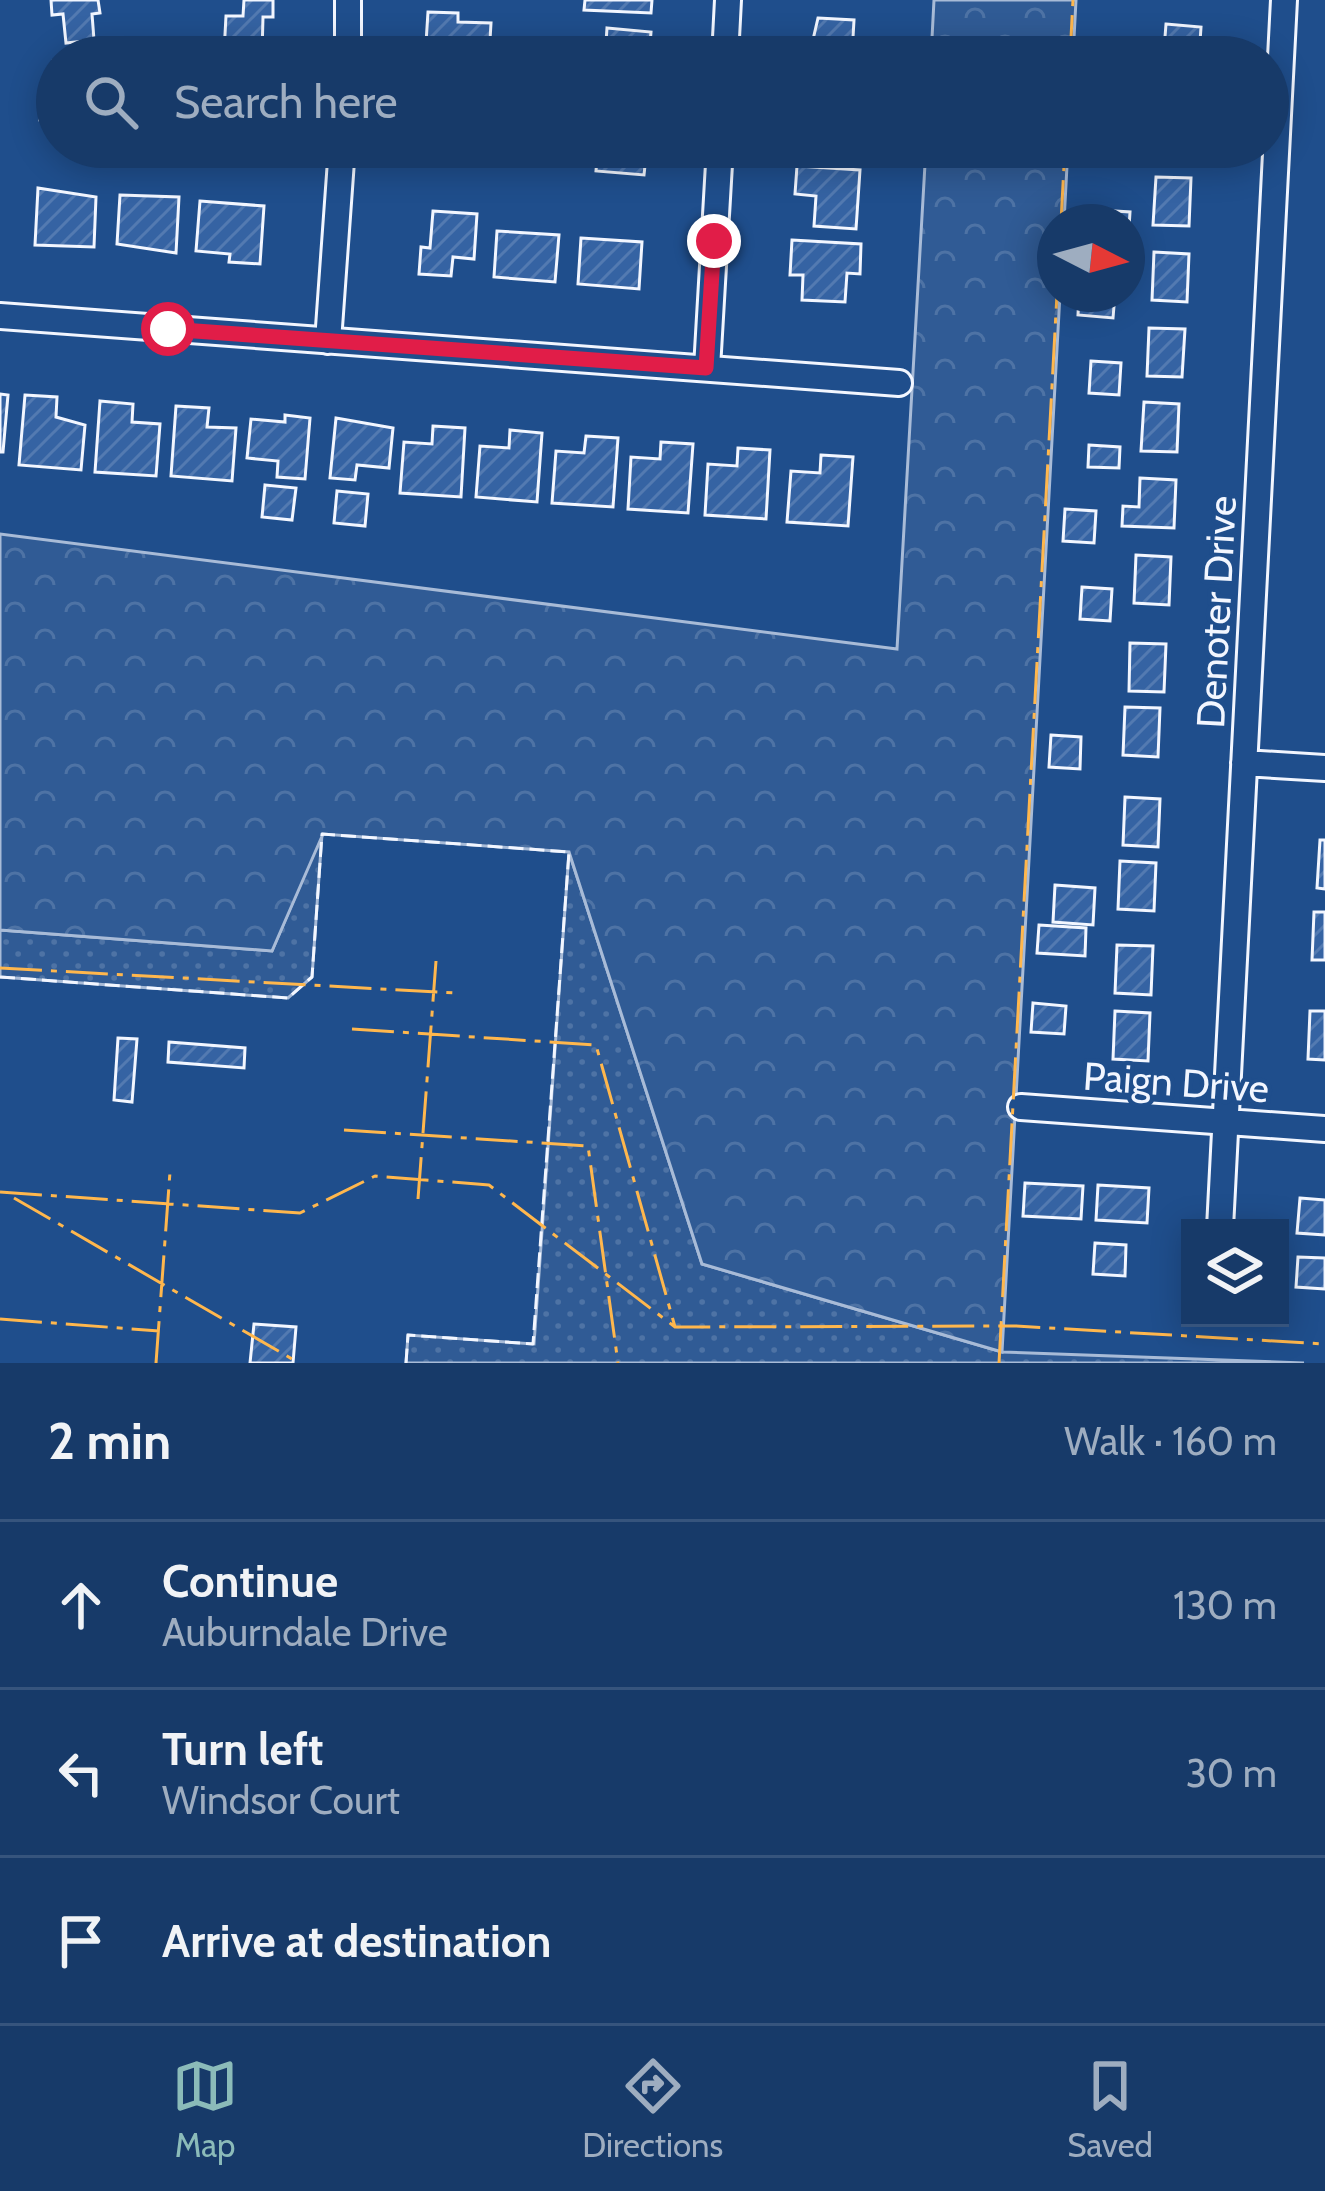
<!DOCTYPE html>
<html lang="en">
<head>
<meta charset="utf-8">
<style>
  body { margin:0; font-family:Cabin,sans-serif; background:#244571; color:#f1f3f6 }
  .controls { position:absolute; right:36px; bottom:36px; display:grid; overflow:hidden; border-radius:0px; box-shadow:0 6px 30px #0003 }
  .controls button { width:108px; height:108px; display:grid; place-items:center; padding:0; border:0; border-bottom:3px solid #36547d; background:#173a69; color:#f1f3f6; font:60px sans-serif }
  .compass { position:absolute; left:1037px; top:204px; width:108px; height:108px; border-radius:50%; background:#173a69; box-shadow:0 6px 30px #0003; rotate:96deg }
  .stop { position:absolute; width:36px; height:36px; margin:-27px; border:9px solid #e11d48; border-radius:50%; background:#fff }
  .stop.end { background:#e11d48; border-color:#fff; box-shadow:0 3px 12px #0008 }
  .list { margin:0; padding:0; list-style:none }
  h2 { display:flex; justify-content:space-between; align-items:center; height:156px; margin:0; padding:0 48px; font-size:51px }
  h2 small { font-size:39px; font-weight:400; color:#9eadc0 }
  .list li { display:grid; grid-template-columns:78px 1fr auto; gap:36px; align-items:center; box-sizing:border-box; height:168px; padding:0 48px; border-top:3px solid #36547d }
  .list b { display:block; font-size:45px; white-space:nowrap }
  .list p { margin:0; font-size:39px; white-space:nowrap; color:#9eadc0 }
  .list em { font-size:39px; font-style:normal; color:#9eadc0 }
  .icon { flex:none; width:66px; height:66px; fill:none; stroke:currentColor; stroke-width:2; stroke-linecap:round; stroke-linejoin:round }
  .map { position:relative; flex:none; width:1325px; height:1363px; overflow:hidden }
  .search { position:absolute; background:#173a69; box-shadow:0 6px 30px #0003; left:36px; right:36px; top:36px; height:132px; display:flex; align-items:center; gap:30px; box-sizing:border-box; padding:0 42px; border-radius:66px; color:#9eadc0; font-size:45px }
  .sheet { height:660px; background:#173a69 }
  nav { display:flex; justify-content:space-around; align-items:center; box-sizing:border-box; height:168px; border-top:3px solid #36547d; background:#173a69; font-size:33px; color:#9eadc0 }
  nav a { display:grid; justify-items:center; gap:6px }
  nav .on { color:#8bbbb9 }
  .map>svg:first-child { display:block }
  .grass { fill:url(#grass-dots); stroke:#a8bbd7; stroke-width:3 }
  .forest { fill:url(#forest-crowns); stroke:#a8bbd7; stroke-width:3 }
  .building { fill:url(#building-hatch); stroke:#f2f6ff; stroke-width:3 }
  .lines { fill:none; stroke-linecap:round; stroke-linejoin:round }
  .minor-casing { stroke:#f2f6ff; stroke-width:30 }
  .minor { stroke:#1f4e8c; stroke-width:24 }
  .fence { stroke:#f2f6ff; stroke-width:3; stroke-dasharray:15 6; stroke-linecap:butt }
  .power { stroke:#ffb74d; stroke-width:3; stroke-dasharray:42 9 6 9; stroke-linecap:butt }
  .route { stroke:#e11d48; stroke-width:15 }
  .labels { text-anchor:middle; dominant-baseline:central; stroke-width:9; stroke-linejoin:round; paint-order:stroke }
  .street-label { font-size:39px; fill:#f2f6ff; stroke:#1f4e8c }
</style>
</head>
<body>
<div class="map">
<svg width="1325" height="1363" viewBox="0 0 1325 1363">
  <defs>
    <pattern id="grass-dots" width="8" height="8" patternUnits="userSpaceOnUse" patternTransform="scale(3)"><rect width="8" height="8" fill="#305b95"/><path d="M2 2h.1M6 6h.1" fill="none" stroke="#4e73a5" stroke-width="1.8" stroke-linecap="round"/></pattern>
    <pattern id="forest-crowns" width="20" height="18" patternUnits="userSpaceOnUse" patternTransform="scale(3)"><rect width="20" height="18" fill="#305b95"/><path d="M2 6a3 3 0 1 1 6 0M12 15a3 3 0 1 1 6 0" fill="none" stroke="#4e73a5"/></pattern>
    <pattern id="building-hatch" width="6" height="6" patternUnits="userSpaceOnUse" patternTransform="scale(3)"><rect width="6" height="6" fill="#3563a3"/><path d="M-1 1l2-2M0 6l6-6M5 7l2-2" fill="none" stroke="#537ab1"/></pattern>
  </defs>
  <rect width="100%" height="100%" fill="#1f4e8c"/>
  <path class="grass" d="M322,834L312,977L288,998L0,977V930L272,951Z
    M569,852L702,1264L1002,1352L1304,1363H406L408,1335L534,1344Z"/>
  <path class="forest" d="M934,0H1076L1073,57H931Z
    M926,147H1068L1064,222H1055V294H1060L1002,1352L702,1264L569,852L323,834L272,951L0,930V534L897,649Z"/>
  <path class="building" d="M51,0H98L100,13L92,14L94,40L66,43L63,14L52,15Z
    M244,0H273V17H263L262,54L224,53L226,16H243Z
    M585,0H652L651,13L584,10Z
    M428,12L458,13V22L491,23L489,57H446L447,44L426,43Z
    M818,18L854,20L852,55L863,57H809Z
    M1166,24L1201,27L1199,57H1145L1146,49L1164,50Z
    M607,28L651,32L649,57H605Z
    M53,61H57V122L40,120Z
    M422,147H474L473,153Z
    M598,147H647L644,175L596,171Z
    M869,147H898L897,161L868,159Z
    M1103,147H1133L1132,165L1102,163Z
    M797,166L860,170L856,229L814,226L816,196L795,194Z
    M1156,177L1191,178L1189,226L1153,225Z
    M38,188L96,197L94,247L35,245Z
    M120,195L179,197L176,253L117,244Z
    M200,201L264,206L260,264L229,262L230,254L196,251Z
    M1099,210L1130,212L1128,244L1127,222H1099Z
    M433,211L477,214L474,259L453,257L451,276L419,274L421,247L430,248Z
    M497,231L559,235L555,282L494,277Z
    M581,238L642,242L639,289L578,284Z
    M792,240L861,244L860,274L847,273L845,302L802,300L803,275H790Z
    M1154,252L1189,254L1187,302L1152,300Z
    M1079,294H1115L1113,318L1078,315Z
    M1149,328L1185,329L1182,377L1147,376Z
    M1091,361L1121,363L1119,395L1089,393Z
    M0,394L8,395L3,452H0Z
    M25,395L57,397L56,417L85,425L81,470L19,465Z
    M100,401L133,404L132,422L160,424L156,476L95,472Z
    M1144,402L1179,404L1177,452L1141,451Z
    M176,406L209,408L207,427L236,428L232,481L171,476Z
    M285,415L310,418L305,479L277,477L278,461L247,458L251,419L285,422Z
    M336,418L393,428L389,468L357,465L355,480L330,478Z
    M433,426L465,428L461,497L400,493L404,442L432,444Z
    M510,430L542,433L537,502L476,497L480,446L509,448Z
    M586,436L618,438L613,507L552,503L556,451L584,453Z
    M661,442L693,444L688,513L628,509L631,457L660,459Z
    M1089,445L1120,447L1119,468L1088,467Z
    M738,448L770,450L766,519L705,515L708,464L737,466Z
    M821,455L853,457L848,526L787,522L791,471L820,473Z
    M1140,478L1176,480L1174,528L1122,526L1123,506L1139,507Z
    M265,485L296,488L292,520L262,517Z
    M337,491L368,494L365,526L334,523Z
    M1065,509L1096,511L1094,543L1063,541Z
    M1136,555L1171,557L1169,605L1134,603Z
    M1082,587L1112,589L1110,621L1080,619Z
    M1130,643L1166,644L1164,692L1129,691Z
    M1125,707L1160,708L1158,757L1123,755Z
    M1051,735L1081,737L1080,769L1049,767Z
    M1125,797L1160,799L1158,847L1123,845Z
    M1320,840H1325V889L1317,888Z
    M1120,861L1156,863L1154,911L1118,909Z
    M1055,885L1095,888L1093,925L1053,922Z
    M1314,912H1325V960H1312Z
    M1039,925L1086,928L1085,956L1037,953Z
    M1117,945L1153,946L1151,995L1115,993Z
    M1033,1003L1066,1006L1064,1034L1031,1032Z
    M1115,1011L1150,1013L1148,1061L1113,1059Z
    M1310,1011H1325V1060L1308,1059Z
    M118,1038L137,1039L132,1102L114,1100Z
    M169,1042L245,1048L244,1068L168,1062Z
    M1025,1183L1083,1186L1081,1219L1023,1216Z
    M1098,1185L1149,1188L1147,1223L1096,1220Z
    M1300,1198L1325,1200V1235L1297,1233Z
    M1095,1243L1126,1245L1125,1276L1093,1274Z
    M1298,1257L1325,1258V1289L1296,1287Z
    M254,1324L296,1327L293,1363H250Z"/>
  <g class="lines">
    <defs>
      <path id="minor" d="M348,0V57
        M725,57L728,0
        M0,316L899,383
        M328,341L342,147
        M707,368L720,147
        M1244,763L1325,768
        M1021,1107L1325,1129
        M1220,1228L1284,0"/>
    </defs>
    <use href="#minor" class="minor-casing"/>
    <use href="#minor" class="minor"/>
    <path class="fence" d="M0,977L288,998L312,977L322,834L569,852L533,1344L408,1335L406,1363"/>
    <path class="power" d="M1070,57L1073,0
      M1061,222L1065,147
      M0,968L455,993
      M352,1029L596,1045L675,1327
      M344,1130L588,1146L618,1363
      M0,1192L300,1213L375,1176L489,1185L675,1327L1016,1326L1325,1344
      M14,1198L299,1363
      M418,1199L436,961
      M0,1319L159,1331
      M156,1363L170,1172
      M999,1363L1057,294"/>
  </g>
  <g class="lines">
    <path class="route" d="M168,329L706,368L714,241"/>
  </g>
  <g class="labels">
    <g class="street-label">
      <text transform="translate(1216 612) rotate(-87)">Denoter Drive</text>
      <text transform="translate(1176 1082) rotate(4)">Paign Drive</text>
    </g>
  </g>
</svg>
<div class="controls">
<button><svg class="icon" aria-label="layers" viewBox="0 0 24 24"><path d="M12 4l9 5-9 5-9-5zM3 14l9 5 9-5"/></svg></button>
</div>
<svg class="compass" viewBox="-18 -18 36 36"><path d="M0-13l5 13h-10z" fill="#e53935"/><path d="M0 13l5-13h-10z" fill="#9eadc0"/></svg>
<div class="stop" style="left:168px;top:329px"></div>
<div class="stop end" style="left:714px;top:241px"></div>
<div class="search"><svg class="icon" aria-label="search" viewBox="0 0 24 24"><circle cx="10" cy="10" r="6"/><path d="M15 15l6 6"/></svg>Search here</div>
</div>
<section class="sheet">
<h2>2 min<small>Walk · 160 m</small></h2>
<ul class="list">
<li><svg class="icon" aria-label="ahead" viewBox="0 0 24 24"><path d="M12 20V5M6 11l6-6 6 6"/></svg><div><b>Continue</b><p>Auburndale Drive</p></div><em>130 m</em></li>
<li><svg class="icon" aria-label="left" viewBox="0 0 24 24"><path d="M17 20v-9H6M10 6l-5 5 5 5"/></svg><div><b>Turn left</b><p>Windsor Court</p></div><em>30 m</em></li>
<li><svg class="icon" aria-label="arrive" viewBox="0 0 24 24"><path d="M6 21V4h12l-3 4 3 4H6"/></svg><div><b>Arrive at destination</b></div></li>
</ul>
</section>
<nav>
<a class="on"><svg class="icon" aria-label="map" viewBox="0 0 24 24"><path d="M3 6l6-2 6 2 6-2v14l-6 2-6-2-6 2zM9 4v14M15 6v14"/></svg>Map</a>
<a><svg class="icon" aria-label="directions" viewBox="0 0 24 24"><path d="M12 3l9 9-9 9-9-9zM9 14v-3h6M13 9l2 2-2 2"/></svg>Directions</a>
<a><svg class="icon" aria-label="saved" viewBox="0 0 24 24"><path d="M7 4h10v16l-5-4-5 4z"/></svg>Saved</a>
</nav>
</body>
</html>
